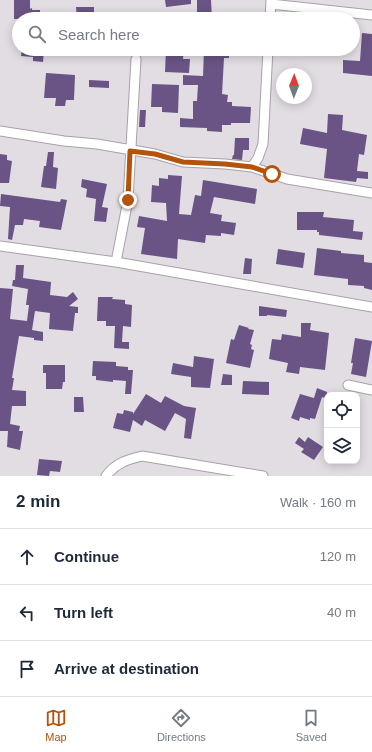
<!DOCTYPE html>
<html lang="en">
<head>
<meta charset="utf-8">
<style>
  body { margin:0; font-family:Arial,sans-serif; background:#f6f6f7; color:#1f2937 }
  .controls { position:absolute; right:12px; bottom:12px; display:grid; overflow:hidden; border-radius:8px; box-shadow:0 2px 10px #0003 }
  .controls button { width:36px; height:36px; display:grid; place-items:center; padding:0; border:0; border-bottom:1px solid #e0e1e3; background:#fff; color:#1f2937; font:20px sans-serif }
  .compass { position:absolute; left:276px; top:68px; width:36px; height:36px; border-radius:50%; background:#fff; box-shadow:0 2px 10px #0003; rotate:1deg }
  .stop { position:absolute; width:12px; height:12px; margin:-9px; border:3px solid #b45309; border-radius:50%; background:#fff }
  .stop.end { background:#b45309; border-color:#fff; box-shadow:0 1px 4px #0008 }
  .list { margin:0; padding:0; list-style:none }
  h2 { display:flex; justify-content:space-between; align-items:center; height:52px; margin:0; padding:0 16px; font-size:17px }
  h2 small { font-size:13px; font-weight:400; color:#747a83 }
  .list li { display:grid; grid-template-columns:26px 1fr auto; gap:12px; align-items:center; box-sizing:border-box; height:56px; padding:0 16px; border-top:1px solid #e0e1e3 }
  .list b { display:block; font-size:15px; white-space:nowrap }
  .list em { font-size:13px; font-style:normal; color:#747a83 }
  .icon { flex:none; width:22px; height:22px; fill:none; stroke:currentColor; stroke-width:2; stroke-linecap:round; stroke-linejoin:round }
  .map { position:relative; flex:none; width:372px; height:476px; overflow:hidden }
  .search { position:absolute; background:#fff; box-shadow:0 2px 10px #0003; left:12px; right:12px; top:12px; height:44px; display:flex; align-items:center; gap:10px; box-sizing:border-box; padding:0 14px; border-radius:22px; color:#747a83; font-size:15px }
  .sheet { height:220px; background:#fff }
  nav { display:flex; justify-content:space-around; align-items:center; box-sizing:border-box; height:56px; border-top:1px solid #e0e1e3; background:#fff; font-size:11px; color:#747a83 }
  nav a { display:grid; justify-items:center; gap:2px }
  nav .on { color:#b45309 }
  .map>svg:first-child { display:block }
  .building { fill:#6a5485 }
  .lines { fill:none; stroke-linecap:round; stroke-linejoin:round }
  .minor-casing { stroke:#a7a2a7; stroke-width:11 }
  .minor { stroke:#fff; stroke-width:9 }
  .route { stroke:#b45309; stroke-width:5 }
</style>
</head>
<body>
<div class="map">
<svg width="372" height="476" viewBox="0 0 372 476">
  <rect width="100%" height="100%" fill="#e2dde3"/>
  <path class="building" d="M14,0H30V9L32,8V10H40V19H14Z
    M165,0H191V4L166,7Z
    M197,0H211L212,19H197Z
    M76,7H94V19H77Z
    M362,33L372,34V76L343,73V60L360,61Z
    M22,49H44L43,62L33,61V57L21,56Z
    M166,49H184L183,59H190L189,73L165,72Z
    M204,49H229V58H224L222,94L228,95L227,102H232V106L251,107L250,123H231V125H222V132L207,131V128L180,127V118L193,119V101H197L198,85H183V75L203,76Z
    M46,73L75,75L74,100H66L65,106H55L56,98H44Z
    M89,80L109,81V88L89,87Z
    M152,84L179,85L178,113L162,112V107H151Z
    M140,110H146L145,127H139Z
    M328,114L343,115L342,130L367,135L364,155L359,154L357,171L368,172V179L357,178L356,182L324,178L327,149L300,144L303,128L327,133Z
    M235,138H249V150H243L242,160L232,159L233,155H234Z
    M48,152H54L53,167L58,168L56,189L41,187L44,166H46Z
    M0,154L7,155V160L12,161L9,183H0Z
    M168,175L182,176L179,214L191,215L195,195L201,196L203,180L257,189L255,204L214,197L210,213L222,215L221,221L236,223L234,235L221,233V236L206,235L205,243L178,239L177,259L141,254L145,228L137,227L139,216L167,221L166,203L151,202L152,185L159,186V178L168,179Z
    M82,179L107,184L102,207L108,208L106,222L94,221L96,199L86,197L87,189L81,187Z
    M1,194L60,202L61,199L67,200L61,230L39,227L40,221L24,219L23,225H15L12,240L8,239L10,207L0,206Z
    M297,212H324L323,217L354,220L353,231L363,232L362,240L319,235V232H317V230H297Z
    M317,248L341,251V253L364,255V262L372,263V290L364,288V286L348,285V279L314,275Z
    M278,249L305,253L303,268L276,264Z
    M245,258L252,259L251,274H243Z
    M16,265H24L23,278L51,282L50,295L67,297L73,292L78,299L69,306L78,307V313H75L73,331L49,329L50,313L35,311L32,330L43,332V341L34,340V338L19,336L12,378H14L12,390L26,391V406H12L10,424L20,426L19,431H23L20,450L7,447L8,431H0V288L13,289L10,319L27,321L29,305H26L28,289L12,286L13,280H15Z
    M98,297H113L112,299L125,300V304L132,305L131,327L123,326L122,342H129V349L114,348L115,326H106V321H97Z
    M259,306L287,310L286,317L267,315V316H259Z
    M301,323H311L310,330L329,333L325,370L300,367L299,374L286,372L288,363L269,359L272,339L281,340L282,334L301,337Z
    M239,325L249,328L248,329L254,330L250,344L252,345L251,349L254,350L250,368L226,363L231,339L234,340Z
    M355,338L372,341L366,377L351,374L353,363H351Z
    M194,356L214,359L210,388L191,387V377L171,374L173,363L193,367Z
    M93,361L116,362V366L128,367V370H133L131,394H125L126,381L113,380V382L96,380V376H92Z
    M43,365H65V382H63L62,389H46V373H43Z
    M223,374L232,375V385H221Z
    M243,381L269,382V395L242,394Z
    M317,388L327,392V399L322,397L315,419L310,418V420L300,417L299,421L291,418L300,394L314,398Z
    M146,394L161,403L165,396L184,406L196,408L191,439L184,438L186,419L175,413L165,431L145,420L142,426L133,420L130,432L113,428L117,413L123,414L124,410L133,412V414Z
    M74,397H83L84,412H74Z
    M299,437L305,442L308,437L323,447L314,460L301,452L304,449L295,443Z
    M39,459L62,461L60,472L50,471L49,476L37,475Z"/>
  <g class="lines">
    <defs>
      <path id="minor" d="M271,4L372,15
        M270,19L271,0
        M0,131L64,141L97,144L155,154L183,162L225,164L252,167L287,179L372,193
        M252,167L258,158L263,144L268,49
        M0,246L116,262L372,307
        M116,262L128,200L136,59
        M348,385L372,390
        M106,476C116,463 126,460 142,456L263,476"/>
    </defs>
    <use href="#minor" class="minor-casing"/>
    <use href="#minor" class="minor"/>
  </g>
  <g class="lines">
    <path class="route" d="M128,200L130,151L155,154L183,162L225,164L252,167L272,174"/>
  </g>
</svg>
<div class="controls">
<button><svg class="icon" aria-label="locate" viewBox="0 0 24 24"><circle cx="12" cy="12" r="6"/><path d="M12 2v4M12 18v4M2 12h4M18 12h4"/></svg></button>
<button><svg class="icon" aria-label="layers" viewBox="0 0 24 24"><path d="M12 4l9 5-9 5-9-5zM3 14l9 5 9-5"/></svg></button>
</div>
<svg class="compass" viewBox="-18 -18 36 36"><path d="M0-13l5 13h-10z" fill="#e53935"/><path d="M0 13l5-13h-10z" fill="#747a83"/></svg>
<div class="stop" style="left:272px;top:174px"></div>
<div class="stop end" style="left:128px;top:200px"></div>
<div class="search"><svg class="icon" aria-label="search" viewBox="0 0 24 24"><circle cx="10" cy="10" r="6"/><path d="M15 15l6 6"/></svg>Search here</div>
</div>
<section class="sheet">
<h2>2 min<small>Walk · 160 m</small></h2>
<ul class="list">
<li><svg class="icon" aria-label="ahead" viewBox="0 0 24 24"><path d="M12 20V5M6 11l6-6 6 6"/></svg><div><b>Continue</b></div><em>120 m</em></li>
<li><svg class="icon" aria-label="left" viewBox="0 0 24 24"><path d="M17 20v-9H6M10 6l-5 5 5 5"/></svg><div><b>Turn left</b></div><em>40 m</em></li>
<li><svg class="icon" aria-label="arrive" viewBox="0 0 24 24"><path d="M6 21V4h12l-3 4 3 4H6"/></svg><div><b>Arrive at destination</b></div></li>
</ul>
</section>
<nav>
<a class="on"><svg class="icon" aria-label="map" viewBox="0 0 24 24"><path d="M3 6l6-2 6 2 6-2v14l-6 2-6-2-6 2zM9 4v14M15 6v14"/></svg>Map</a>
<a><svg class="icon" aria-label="directions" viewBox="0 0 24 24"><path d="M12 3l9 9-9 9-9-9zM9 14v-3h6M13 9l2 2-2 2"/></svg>Directions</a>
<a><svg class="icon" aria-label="saved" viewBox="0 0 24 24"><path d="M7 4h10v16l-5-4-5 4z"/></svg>Saved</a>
</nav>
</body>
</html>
